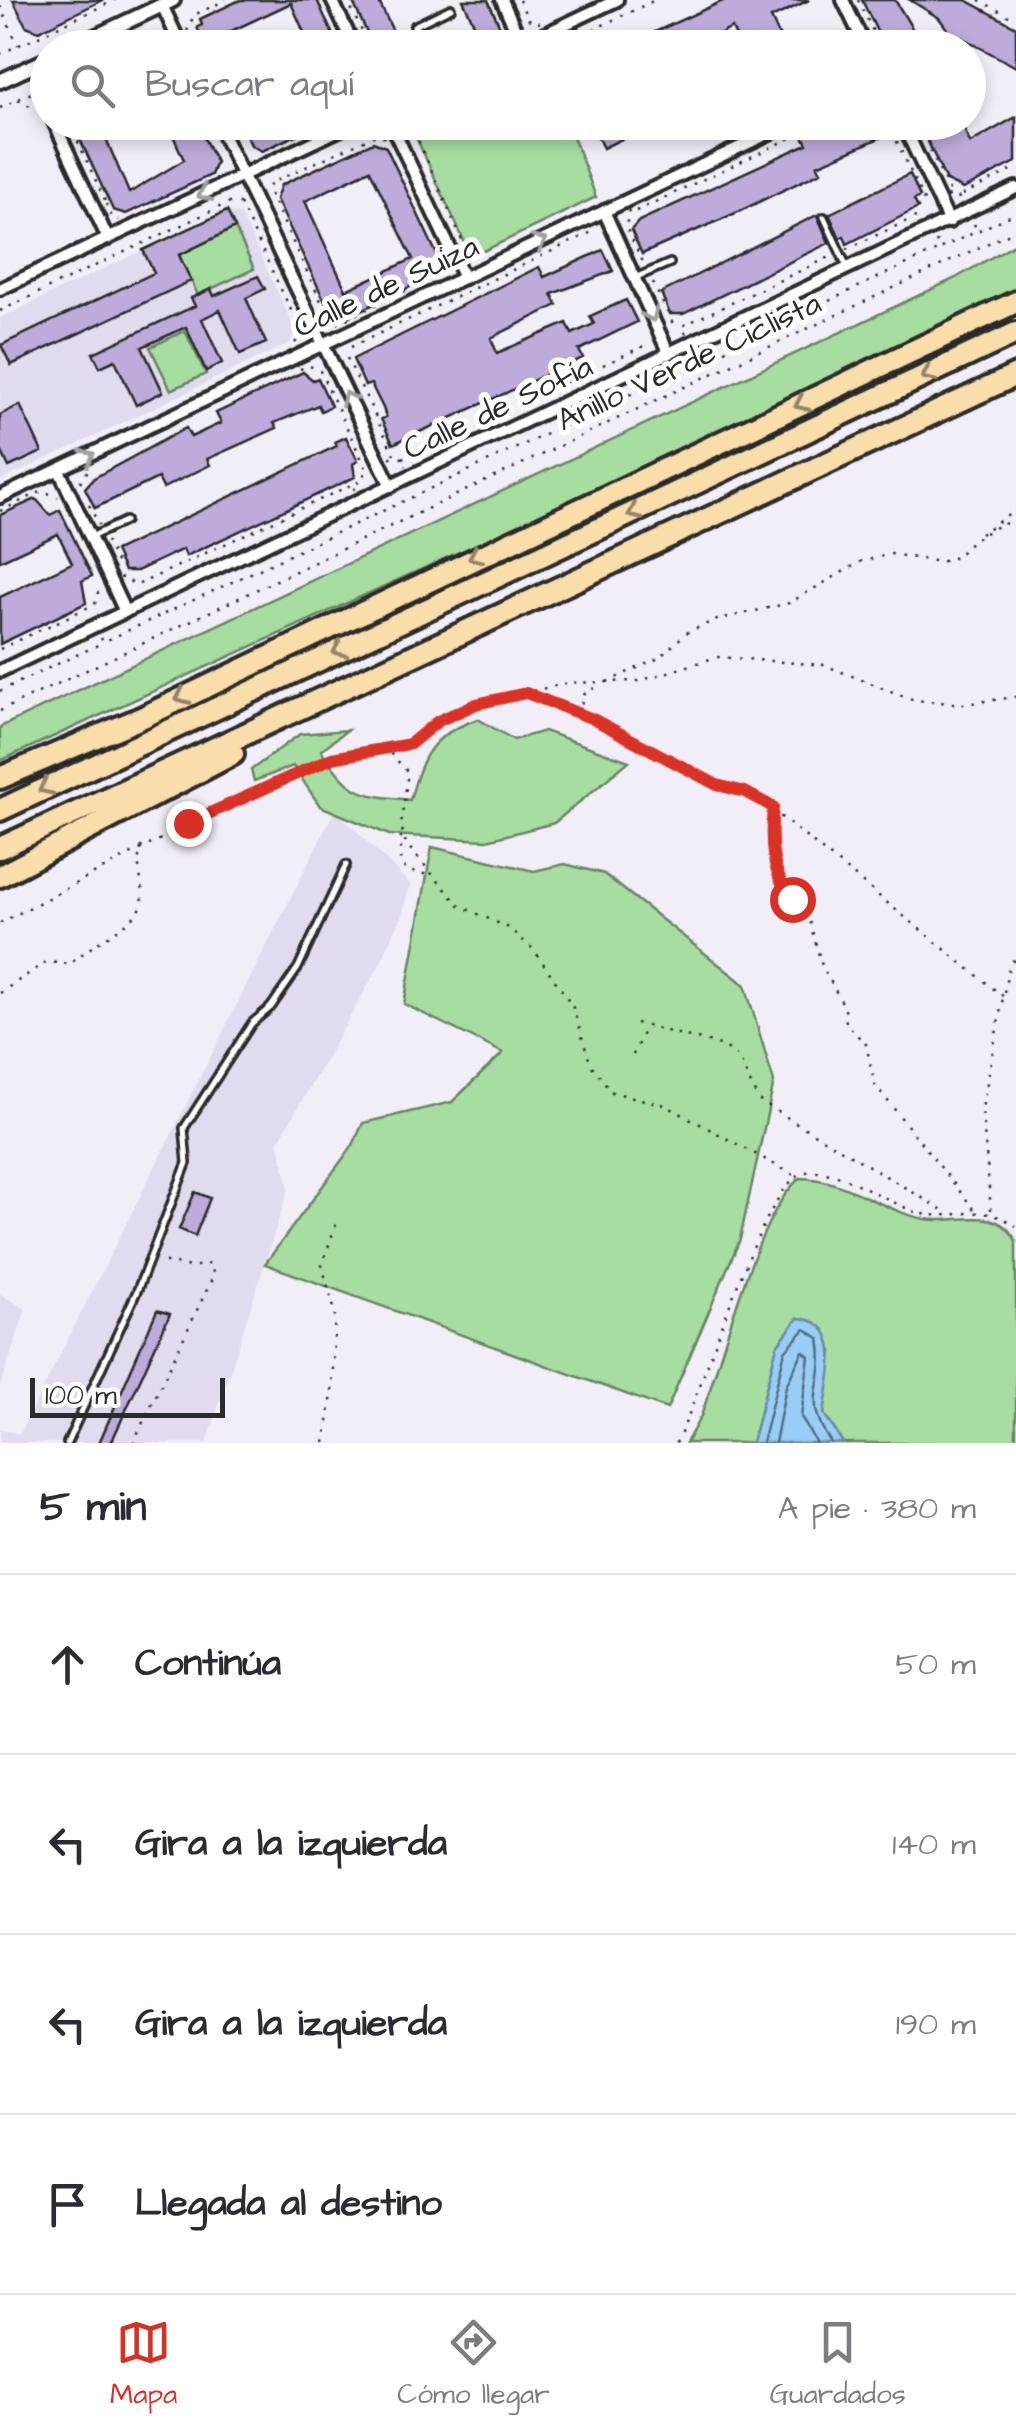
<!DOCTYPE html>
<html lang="es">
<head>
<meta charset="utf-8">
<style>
  body { margin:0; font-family:"Architects Daughter",sans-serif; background:#f7f7f7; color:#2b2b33 }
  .scale { position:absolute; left:30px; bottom:25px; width:195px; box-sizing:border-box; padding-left:10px; border:5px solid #2b2b2b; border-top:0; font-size:28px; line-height:35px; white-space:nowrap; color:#2b2b2b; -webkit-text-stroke:8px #fff; paint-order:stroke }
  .stop { position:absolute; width:30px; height:30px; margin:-22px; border:8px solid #d93025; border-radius:50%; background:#fff }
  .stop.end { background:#d93025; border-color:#fff; box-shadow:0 2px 10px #0008 }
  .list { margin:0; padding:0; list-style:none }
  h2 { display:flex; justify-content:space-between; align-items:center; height:130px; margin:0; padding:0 40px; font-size:42px }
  h2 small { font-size:32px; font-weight:400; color:#7c7c81 }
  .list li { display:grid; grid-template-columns:65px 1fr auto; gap:30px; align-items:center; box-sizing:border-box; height:180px; padding:0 40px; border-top:2px solid #e1e1e2 }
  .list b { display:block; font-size:38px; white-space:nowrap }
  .list em { font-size:32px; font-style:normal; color:#7c7c81 }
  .icon { flex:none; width:55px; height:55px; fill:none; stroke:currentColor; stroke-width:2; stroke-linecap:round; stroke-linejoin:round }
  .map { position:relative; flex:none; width:1016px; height:1443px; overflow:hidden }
  .search { position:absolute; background:#fff; box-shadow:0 5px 15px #0003; left:30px; right:30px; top:30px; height:110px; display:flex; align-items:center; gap:25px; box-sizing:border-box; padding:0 35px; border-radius:55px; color:#7c7c81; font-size:38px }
  .sheet { height:850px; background:#fff }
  nav { display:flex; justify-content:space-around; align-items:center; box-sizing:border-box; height:140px; border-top:2px solid #e1e1e2; background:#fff; font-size:28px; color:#7c7c81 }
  nav a { display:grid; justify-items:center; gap:5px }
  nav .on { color:#d93025 }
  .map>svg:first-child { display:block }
  .built { fill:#e2daef }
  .green { fill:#a7dda0; stroke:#698466; stroke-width:2.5 }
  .water { fill:#97cdf6; stroke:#6c8ca5; stroke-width:2.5 }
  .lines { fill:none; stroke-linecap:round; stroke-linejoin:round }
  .shore { stroke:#566c7c; stroke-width:2.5 }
  .building { fill:#bdabdb; stroke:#2b2b2b; stroke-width:2.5; fill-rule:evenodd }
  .service-casing { stroke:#2b2b2b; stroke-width:12 }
  .minor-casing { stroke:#2b2b2b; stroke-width:18 }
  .tertiary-casing { stroke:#2b2b2b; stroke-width:20 }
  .motorway-casing { stroke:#2b2b2b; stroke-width:28 }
  .path { stroke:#2b2b2b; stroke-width:2.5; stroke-dasharray:2.5 8; stroke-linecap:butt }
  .service { stroke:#fff; stroke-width:5 }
  .minor { stroke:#fff; stroke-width:10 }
  .tertiary { stroke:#fff; stroke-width:12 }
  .motorway { stroke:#f9deab; stroke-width:20 }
  .oneway { stroke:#a0a0a0 }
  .oneway2 { stroke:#92846b }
  .route { stroke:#d93025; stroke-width:12 }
  .labels { text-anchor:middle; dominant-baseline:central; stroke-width:10; stroke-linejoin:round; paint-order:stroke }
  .street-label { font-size:32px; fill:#2b2b2b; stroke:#fff }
</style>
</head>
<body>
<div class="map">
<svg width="1016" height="1443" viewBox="0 0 1016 1443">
  <rect width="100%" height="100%" fill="#f2eef8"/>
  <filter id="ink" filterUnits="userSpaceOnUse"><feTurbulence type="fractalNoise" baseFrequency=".01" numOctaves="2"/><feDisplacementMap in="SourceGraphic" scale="20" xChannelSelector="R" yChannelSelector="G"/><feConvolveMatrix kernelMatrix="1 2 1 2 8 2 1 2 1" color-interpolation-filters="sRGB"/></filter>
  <g filter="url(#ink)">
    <path class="built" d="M226,211L241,215L296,331L290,343L0,481V318Z
      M335,810L410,884L401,918L377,970L278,1142L289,1188L207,1443H0V1429L20,1434Z
      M0,1294L26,1309L0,1387Z"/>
    <path class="green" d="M418,123H568L596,197L484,251L466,245L414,133Z
      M235,228L254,269L198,295L179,255Z
      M1016,243V292L626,476L0,761V727L956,278Z
      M185,331L206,374L171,390L150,347Z
      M478,719L514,740L544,731L629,761L554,823L487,840L389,835L320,806L293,766L254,781L251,770L300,734L347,730L321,750C353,796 357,794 410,800C423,754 431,735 478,719Z
      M432,847L534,871L565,864L604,874L745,985L774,1082L740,1239L667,1409L265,1264L353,1145L363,1123L452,1102L503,1053L404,1004Z
      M800,1178C844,1178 882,1211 925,1219C956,1225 997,1203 1016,1241V1443H843L824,1414L832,1351L798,1318L777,1346L752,1443H686L701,1416C722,1359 756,1214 800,1178Z"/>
    <path class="water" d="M798,1318C848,1322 828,1378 824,1414L843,1443H752L777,1346Z"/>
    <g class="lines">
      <path class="shore" d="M762,1443L785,1351L805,1329L819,1338C828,1386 799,1395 831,1443
        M775,1443L786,1386L803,1351L809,1356L801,1417L816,1443"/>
    </g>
    <path class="building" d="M13,0H103L39,31L26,26Z
      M240,0H317L339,48H311L291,3L227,33L233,48H206L197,27L202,25L200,19Z
      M352,0H378L401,48H374Z
      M463,0H488L501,29L497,40L482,48H427L474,24Z
      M725,0H809L771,18L785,48H741L732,28L694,48H654L648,35Z
      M862,0H895L924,48H885Z
      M910,0H966L1016,27V67L948,30L939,18Z
      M1016,117V162L963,189L946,181L919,122H961L970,143Z
      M72,122H99L129,193L184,160L167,122H196L216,162L211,175L126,214L113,210Z
      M241,122H323L262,151L251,145Z
      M590,122H624L630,135L603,148Z
      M831,122H886L891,133L817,165L821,172L738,212L642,254L631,230L639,221L807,144L803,136Z
      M373,142L386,147L440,261L435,275L345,318L331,314L276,199L281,185ZM370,170L413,259L346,290L305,201Z
      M910,174L920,197L914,200L918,208L847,244L844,236L840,238L829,214Z
      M227,211L235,228L179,255L191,281L11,365L1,345L154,273L143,250Z
      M817,215L829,243L683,314H670L661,293Z
      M603,250L613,271L552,294L557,305L491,338L497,353L567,323L572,334L594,324L590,316L626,300L637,322L579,350L583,358L393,444L381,419L386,417L383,408L371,384L365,386L353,359L539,267L544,277Z
      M258,276L265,289L246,298L266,343L240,354L220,310L202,319L222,363L206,371L186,327L142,347L163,392L136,405L115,360L100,367L93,353L195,306L191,298L211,289L214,296Z
      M303,372L313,380L318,378L331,406L321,411L318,405L274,423L277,428L207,459L210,465L163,488L158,478L95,508L85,488L94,478L186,428L191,437L221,423L216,413Z
      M20,405L42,452L9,467L0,448V415Z
      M346,437L358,461L353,464L355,477L186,556L183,549L137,571H124L115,551L337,446L335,442Z
      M36,499L50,515L60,510L92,576L82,581L86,603L0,644V597L72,563L58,534L0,561V515Z
      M195,1192L210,1198L195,1236L179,1229Z
      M157,1310L170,1314L111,1443H99Z"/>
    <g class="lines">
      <defs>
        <path id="service" d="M421,48L414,26L451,8
          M824,217L847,267
          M637,277L670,263
          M93,536L125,521
          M67,1443L137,1291L187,1163L184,1128L252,1023L271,1007L298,968L346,865"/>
        <path id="minor" d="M332,0L355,48
          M502,0L522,44
          M843,0L866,48
          M162,5L182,48
          M515,48L617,0
          M44,101L48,109
          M54,122L108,239
          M217,122L391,486
          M390,122L464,278
          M902,122L949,222
          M604,211L669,354
          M0,289L356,122
          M59,470L125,612
          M0,497L793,122
          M0,671L1016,188"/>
        <path id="tertiary" d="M71,48L173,0
          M0,81L48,59"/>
        <path id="motorway" d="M0,778L141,718L1016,302
          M0,810L1016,333
          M0,848L1016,375
          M0,876L233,754"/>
      </defs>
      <use href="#service" class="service-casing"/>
      <use href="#minor" class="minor-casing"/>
      <use href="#tertiary" class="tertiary-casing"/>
      <use href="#motorway" class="motorway-casing"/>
      <path class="path" d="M347,0L370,48
        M519,0L528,19L540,23
        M858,0L881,48
        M979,0L1016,20
        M0,6L18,45
        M187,31L194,15L226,0
        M131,48L155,37L166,40
        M490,48L503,41L504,32
        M555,48L655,0
        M0,54L115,0
        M18,100L34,108
        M0,108L48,85
        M69,122L106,203
        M410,122L468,254L481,256
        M888,122L926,205
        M385,137L373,136L271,183L268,190L330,320L338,323L441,274L445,267
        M930,151L950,193
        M962,195L1016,168
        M947,196L962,198
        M106,204L112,217L119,220
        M240,204L301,331
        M629,210L626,227L643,262
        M636,211L825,122
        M974,224L978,232
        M936,241L939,249L1016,213
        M847,249L922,214
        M653,283L673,324L679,325
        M0,311L228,203L240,204
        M686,334L682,326L830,257
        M295,343L305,331
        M351,347L592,232
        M347,358L394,454
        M300,369L310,366L320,371L366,468
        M390,457L403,458L406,466
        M403,458L646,345
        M80,482L89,469
        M355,490L353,484L362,480L366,470
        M89,505L99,525
        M0,511L43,491L58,497
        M980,534L1016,510
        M106,541L118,566
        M120,577L137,585L148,580
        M148,580L353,484
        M164,614L939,249
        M101,638L103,642L164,614
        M0,649L95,604L100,585
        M607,682L659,658L686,633L713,621L789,603L862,561L891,554L940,562L956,557L975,539L1001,524L1016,522
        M0,691L102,643
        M527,693L593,719L717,785L755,796L1004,997
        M0,711L1016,230
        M583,714L581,696L600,685
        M389,750L410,743L438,721L477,704L567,683L639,681L717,657L824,665L914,700L963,704L1016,697
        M773,809C770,833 772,856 777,880L806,909L822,966L845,1008L846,1024L866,1044L875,1085L974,1209
        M401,837L400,863L407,871L430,875
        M0,923L249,793C297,779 336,751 388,751L408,772L401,826L406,844L460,906L509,928L534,950L572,1005L591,1065L612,1092L665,1105L794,1175
        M0,993L46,962L71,964C87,946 131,926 140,909C149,888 132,868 142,846
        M636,1023L724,1046L739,1058L758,1100L946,1212
        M633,1055L646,1026
        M991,1210L982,1109L1008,971L1016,955
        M133,1443L214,1275L210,1264L190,1267L161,1261
        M325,1443L332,1394L335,1312L322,1265L336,1224
        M676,1443C701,1398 764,1177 806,1172C840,1168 882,1199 913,1211C951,1225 976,1198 1016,1226"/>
      <use href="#service" class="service"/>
      <use href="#minor" class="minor"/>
      <use href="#tertiary" class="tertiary"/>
      <use href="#motorway" class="motorway"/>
    </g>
    <defs><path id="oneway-chevron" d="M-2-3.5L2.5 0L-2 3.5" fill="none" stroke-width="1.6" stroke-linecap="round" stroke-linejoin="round" transform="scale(2.5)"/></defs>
    <g class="oneway">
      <use href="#oneway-chevron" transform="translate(204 194) rotate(155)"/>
      <use href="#oneway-chevron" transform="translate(540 242) rotate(-25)"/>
      <use href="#oneway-chevron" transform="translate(651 315) rotate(66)"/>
      <use href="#oneway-chevron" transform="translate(348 398) rotate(-116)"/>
      <use href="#oneway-chevron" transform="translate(88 456) rotate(-25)"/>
    </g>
    <g class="oneway2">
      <use href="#oneway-chevron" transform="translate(928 375) rotate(155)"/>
      <use href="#oneway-chevron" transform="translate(801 404) rotate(155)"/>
      <use href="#oneway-chevron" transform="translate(634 513) rotate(155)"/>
      <use href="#oneway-chevron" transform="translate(475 556) rotate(154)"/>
      <use href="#oneway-chevron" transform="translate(339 650) rotate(155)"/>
      <use href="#oneway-chevron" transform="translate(182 697) rotate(154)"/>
      <use href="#oneway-chevron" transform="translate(45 788) rotate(154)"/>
    </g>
  </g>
  <g class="lines" filter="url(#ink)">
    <path class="route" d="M188,823L332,758L410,744L438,721L476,704L526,693L593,719L717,785L745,792L773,807C770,840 770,872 792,899"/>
  </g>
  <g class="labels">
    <g class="street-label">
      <text transform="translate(386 287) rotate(-25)">Calle de Suiza</text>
      <text transform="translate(689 362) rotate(-25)">Anillo Verde Ciclista</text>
      <text transform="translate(498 408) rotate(-25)">Calle de Sofía</text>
    </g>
  </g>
</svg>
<div class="scale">100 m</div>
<div class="stop" style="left:792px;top:899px"></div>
<div class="stop end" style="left:188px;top:823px"></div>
<div class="search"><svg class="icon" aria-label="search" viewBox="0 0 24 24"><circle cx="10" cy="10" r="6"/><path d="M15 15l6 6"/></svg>Buscar aquí</div>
</div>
<section class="sheet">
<h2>5 min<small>A pie · 380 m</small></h2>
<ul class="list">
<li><svg class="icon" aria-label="ahead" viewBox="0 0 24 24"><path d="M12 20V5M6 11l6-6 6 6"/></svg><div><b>Continúa</b></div><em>50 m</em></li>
<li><svg class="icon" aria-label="left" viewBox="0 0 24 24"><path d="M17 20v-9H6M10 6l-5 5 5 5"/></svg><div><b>Gira a la izquierda</b></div><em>140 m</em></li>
<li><svg class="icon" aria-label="left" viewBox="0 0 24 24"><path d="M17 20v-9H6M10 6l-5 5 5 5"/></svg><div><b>Gira a la izquierda</b></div><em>190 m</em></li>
<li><svg class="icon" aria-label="arrive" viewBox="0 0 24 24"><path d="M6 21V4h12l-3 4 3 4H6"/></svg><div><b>Llegada al destino</b></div></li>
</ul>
</section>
<nav>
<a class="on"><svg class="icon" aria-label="map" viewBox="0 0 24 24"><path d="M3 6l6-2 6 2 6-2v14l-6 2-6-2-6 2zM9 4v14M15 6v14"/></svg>Mapa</a>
<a><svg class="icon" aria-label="directions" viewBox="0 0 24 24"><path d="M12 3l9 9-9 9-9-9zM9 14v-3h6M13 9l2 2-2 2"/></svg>Cómo llegar</a>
<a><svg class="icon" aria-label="saved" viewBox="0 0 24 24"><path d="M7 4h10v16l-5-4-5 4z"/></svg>Guardados</a>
</nav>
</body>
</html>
